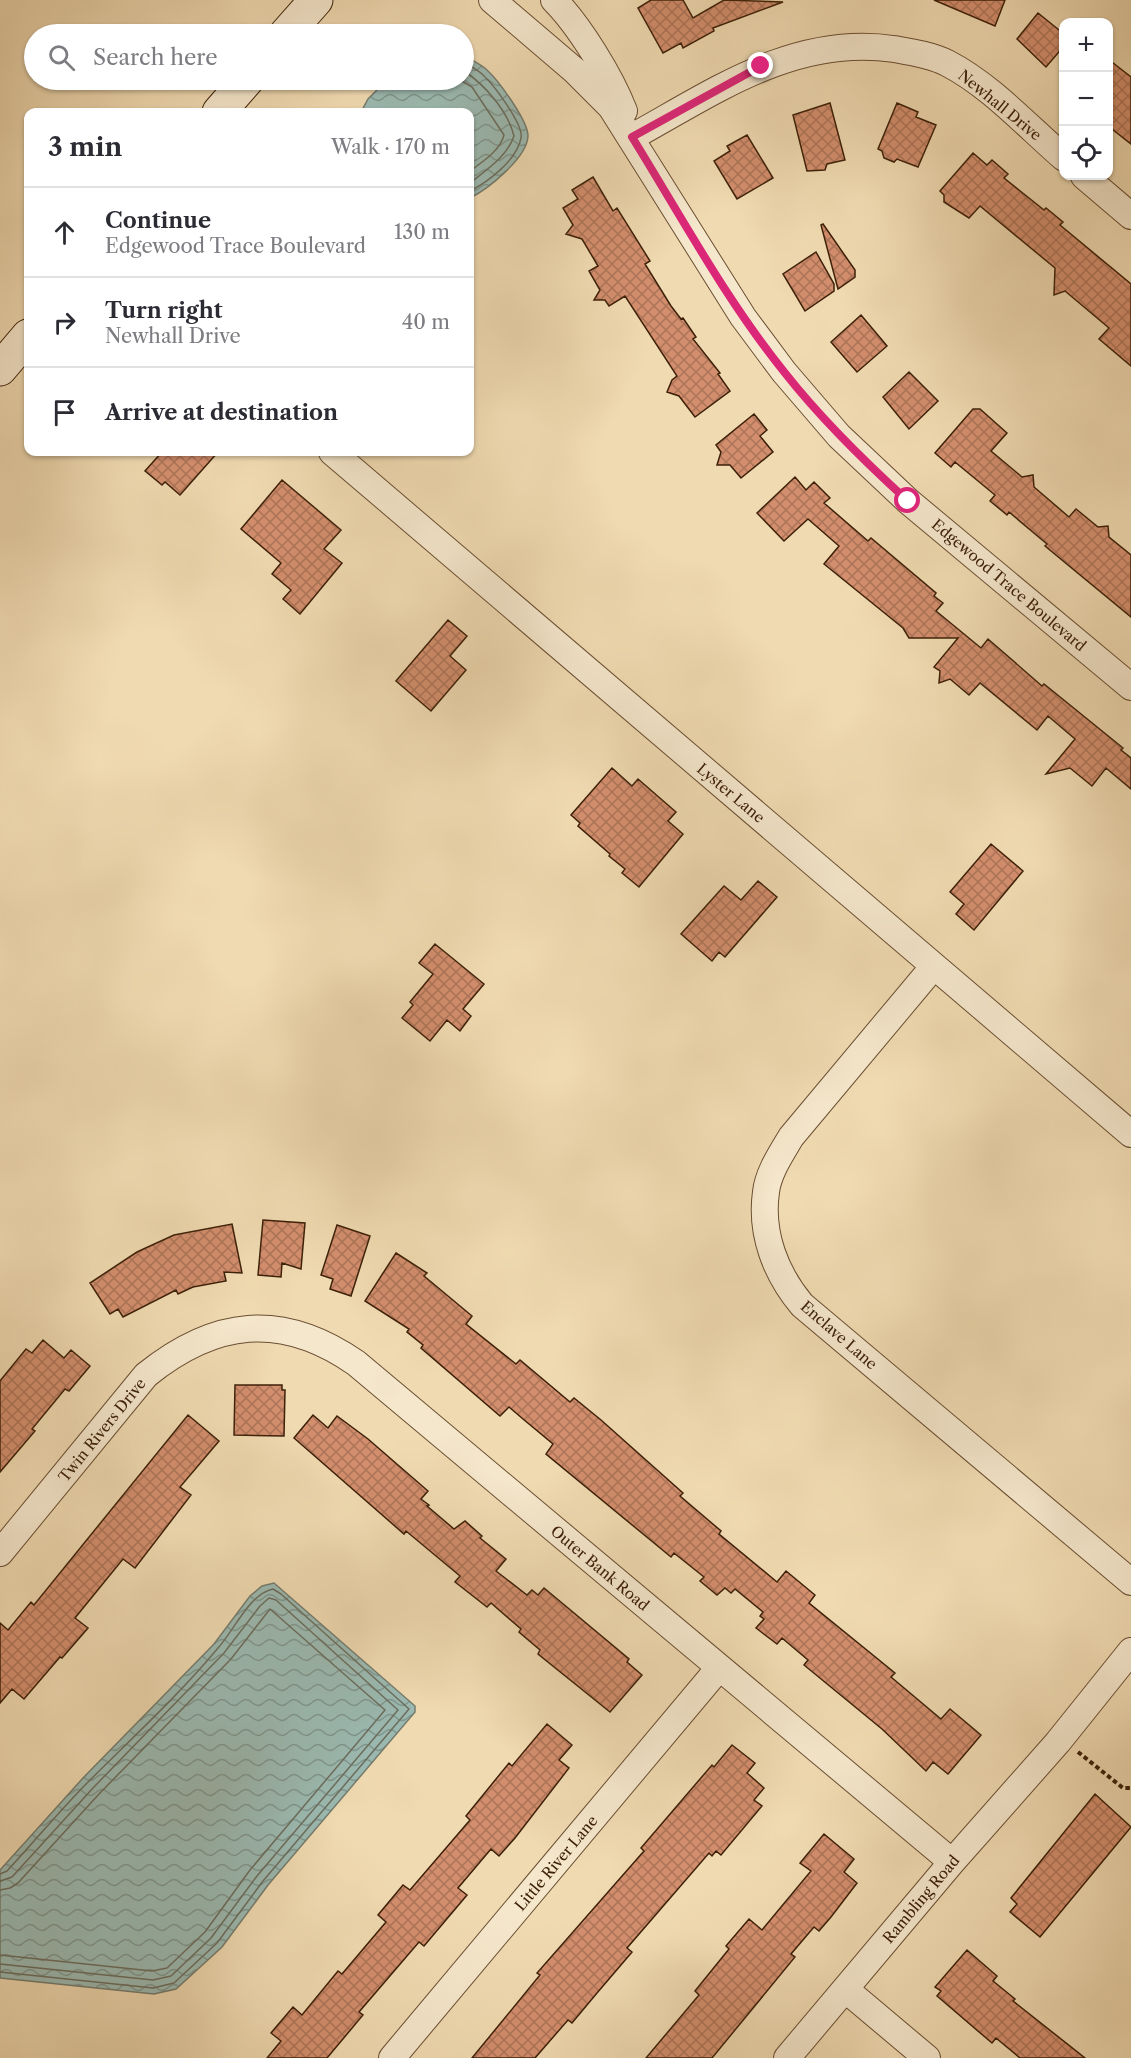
<!DOCTYPE html>
<html lang="en">
<head>
<meta charset="utf-8">
<style>
  body { margin:0; font-family:"Libre Caslon Text",serif; background:#f2f2f3; color:#2b2b33 }
  .controls { position:absolute; right:18px; top:18px; display:grid; overflow:hidden; border-radius:12px; box-shadow:0 2px 4px #0004 }
  .controls button { width:54px; height:54px; display:grid; place-items:center; padding:0; border:0; border-bottom:2px solid #e1e1e2; background:#fff; color:#2b2b33; font:30px sans-serif }
  .stop { position:absolute; width:18px; height:18px; margin:-14px; border:4px solid #db2777; border-radius:50%; background:#fff }
  .stop.end { background:#db2777; border-color:#fff; box-shadow:0 2px 6px #0008 }
  .list { margin:0; padding:0; list-style:none }
  h2 { display:flex; justify-content:space-between; align-items:center; height:78px; margin:0; padding:0 24px; font-size:26px }
  h2 small { font-size:20px; font-weight:400; color:#7c7c81 }
  .list li { display:grid; grid-template-columns:39px 1fr auto; gap:18px; align-items:center; box-sizing:border-box; height:90px; padding:0 24px; border-top:2px solid #e1e1e2 }
  .list b { display:block; font-size:22px; white-space:nowrap }
  .list p { margin:0; font-size:20px; white-space:nowrap; color:#7c7c81 }
  .list em { font-size:20px; font-style:normal; color:#7c7c81 }
  .icon { flex:none; width:33px; height:33px; fill:none; stroke:currentColor; stroke-width:2; stroke-linecap:round; stroke-linejoin:round }
  .map { position:relative; flex:none; width:1131px; height:2058px; overflow:hidden }
  .search { position:absolute; background:#fff; box-shadow:0 2px 4px #0004; left:24px; top:24px; width:450px; height:66px; display:flex; align-items:center; gap:15px; box-sizing:border-box; padding:0 21px; border-radius:33px; color:#7c7c81; font-size:22px }
  .panel { position:absolute; background:#fff; box-shadow:0 2px 4px #0004; left:24px; top:108px; width:450px; height:348px; border-radius:12px }
  .map>svg:first-child { display:block }
  .water { fill:url(#water-waves); stroke:#757c6e; stroke-width:1.5 }
  .lines { fill:none; stroke-linecap:round; stroke-linejoin:round }
  .shore { stroke:#6c6d5d; stroke-width:1.5 }
  .building { fill:url(#building-cross-hatch); stroke:#3d2008; stroke-width:1.5 }
  .street-casing { stroke:#6a4e32; stroke-width:28 }
  .secondary-casing { stroke:#3d2008; stroke-width:35 }
  .path { stroke:#3d2008; stroke-width:4; stroke-dasharray:4.5 3; stroke-linecap:butt }
  .street { stroke:#f5e7cc; stroke-width:26 }
  .secondary { stroke:#f5e7cc; stroke-width:33 }
  .route { stroke:#db2777; stroke-width:8 }
  .labels { text-anchor:middle; dominant-baseline:central; stroke-width:4.5; stroke-linejoin:round; paint-order:stroke }
  .street-label { font-size:15px; fill:#3d2008; stroke:#f5e7cc }
</style>
</head>
<body>
<div class="map">
<svg width="1131" height="2058" viewBox="0 0 1131 2058">
  <defs>
    <pattern id="water-waves" width="16" height="10" patternUnits="userSpaceOnUse" patternTransform="scale(1.5)"><rect width="16" height="10" fill="#9bbab2"/><path d="M0 5q4-4 8 0t8 0" fill="none" stroke="#80978f"/></pattern>
    <pattern id="building-cross-hatch" width="8" height="8" patternUnits="userSpaceOnUse" patternTransform="scale(1.5)"><rect width="8" height="8" fill="#d38e6d"/><path d="M0 0l8 8M0 8l8-8" fill="none" stroke="#ac7458"/></pattern>
  </defs>
  <rect width="100%" height="100%" fill="#f0dab1"/>
  <filter id="stains"><feTurbulence type="fractalNoise" baseFrequency=".00333" numOctaves="4"/><feColorMatrix values="0 0 0 0 .2 0 0 0 0 .09 0 0 0 0 .02 0 0 0 .5 -.17"/></filter>
  <radialGradient id="worn" r=".72"><stop offset=".6" stop-color="#630" stop-opacity="0"/><stop offset="1" stop-color="#630" stop-opacity=".3"/></radialGradient>
  <path class="water" d="M464,55C471,60 481,64 487,70C499,81 528,121 528,136C527,158 488,189 470,198V112H361L368,99L387,80H464Z
    M274,1583L415,1706V1712L268,1885L222,1947L176,1989L154,1994L0,1978V1870L83,1778L214,1644L250,1596L262,1586Z"/>
  <g class="lines">
    <path class="shore" d="M464,62C470,66 478,70 483,75C494,85 524,125 521,138C517,160 488,182 470,191
      M464,71C484,84 508,111 514,136C507,157 486,170 470,183
      M460,80L472,87L504,135C500,151 482,162 470,171
      M0,1874L7,1871C35,1841 61,1809 90,1780C133,1737 179,1695 218,1648C234,1631 249,1594 273,1589L281,1594L409,1709L263,1881L217,1943L174,1983L153,1988L0,1972
      M0,1881L12,1877L93,1788L224,1653L260,1606L269,1598L276,1600L398,1710L257,1876L211,1938L171,1976L153,1980L0,1964
      M0,1890L10,1888L18,1883L99,1794L231,1659L270,1609L385,1710L250,1870L205,1932L167,1968L152,1971L0,1955"/>
  </g>
  <path class="building" d="M651,0H683L693,18L724,0L783,2L713,28L714,31L683,48L681,43L663,53L638,8Z
    M934,0H1005L995,26Z
    M1038,13L1064,34V46L1046,67L1017,39Z
    M1108,59L1131,77V144L1108,126Z
    M830,103L845,160L827,164L825,170L807,171L793,115Z
    M897,103L918,112L916,117L936,125L918,167L897,159L894,162L884,158L882,151L878,149Z
    M747,135L773,178L737,199L714,161L730,151L727,146Z
    M973,153L987,165L992,160L1008,174L1004,178L1044,210L1046,208L1063,222L1060,225L1131,284V366L1099,339L1109,328L1065,291L1054,295L1055,268L980,206L969,218L944,202V195L940,191Z
    M593,177L613,211L617,208L650,261L645,264L671,306L681,319L683,318L696,337L693,339L720,373L718,374L730,391L695,417L679,396L667,392L672,380L677,376L625,296L609,306L605,300H594L600,290L589,271L598,266L582,239L566,234L573,225L563,208L578,199L572,190Z
    M823,224L855,270V277L838,289L821,225Z
    M816,252L834,284V291L805,311L783,274Z
    M861,315L887,346L857,372L831,342Z
    M909,372L938,401L909,429L883,397Z
    M973,409H980L1007,433L991,451L1022,477L1033,475L1034,487L1069,517L1076,509L1098,527L1108,526L1109,537L1131,555V617L1045,546L1047,544L1009,512L1007,515L990,501L995,495L955,462L951,467L935,453Z
    M754,414L767,430L760,436L773,452L741,478L730,465H717L721,452L716,445Z
    M162,452H218L180,495L165,482L162,485L145,471Z
    M795,477L806,490L814,482L830,498L824,503L868,541L871,538L936,593L934,596L943,603L936,611L981,648L988,639L1042,686L1044,684L1123,748L1121,750L1131,758V789L1106,768L1092,786L1070,768L1046,774L1075,739L1048,716L1037,730L980,683L969,695L950,679L939,683L940,671L934,667L958,638H909L903,628L824,564L839,546L808,519L784,541L757,513Z
    M282,480L341,530L324,549L342,563L300,614L283,599L291,590L272,574L281,563L241,529Z
    M448,620L467,636L450,656L466,670L431,711L396,681Z
    M612,768L632,786L638,779L676,812L668,821L683,834L639,887L622,873L625,869L609,856L610,854L578,826L580,823L571,815Z
    M991,844L1023,871L974,930L956,914L964,904L950,892Z
    M758,881L777,897L725,957L719,952L712,961L681,934L724,886L741,900Z
    M435,944L484,984L463,1009L471,1016L460,1031L447,1020L430,1041L402,1018L413,1005L410,1002L433,974L419,963Z
    M263,1220L305,1223L301,1269L282,1263L281,1277L258,1275Z
    M232,1224L242,1273L224,1272L226,1281L193,1287L178,1294L176,1290L123,1317L118,1309L110,1314L90,1283L137,1252L174,1235Z
    M337,1225L370,1236L351,1296L330,1289L333,1279L321,1275Z
    M396,1253L427,1273L424,1276L472,1316L466,1324L516,1364L520,1360L570,1402L574,1398L601,1420L683,1493L680,1496L721,1531L719,1534L777,1582L786,1571L815,1595L809,1603L895,1673L891,1677L941,1719L950,1709L981,1735L948,1774L933,1762L926,1771L882,1729L804,1665L808,1660L782,1638L777,1644L756,1628L764,1619L760,1616L763,1612L735,1589L731,1593L725,1588L717,1595L700,1581L704,1577L674,1553L671,1557L546,1454L553,1444L523,1419L509,1407L500,1416L421,1348L423,1345L407,1332L409,1329L365,1301Z
    M43,1340L64,1358L71,1350L90,1366L69,1391L65,1389L32,1429L35,1431L0,1472V1381L26,1349L32,1353Z
    M235,1385H282V1390H285L284,1436L234,1435Z
    M188,1415L219,1441L180,1487L191,1495L135,1568L123,1559L75,1618L88,1628L62,1658L60,1657L24,1699L12,1689L0,1703V1623L8,1630L31,1602L34,1605Z
    M313,1415L328,1428L337,1416L368,1439L428,1491L421,1499L429,1505L427,1506L454,1529L465,1521L482,1536L480,1538L506,1559L496,1571L527,1595L532,1590L538,1595L544,1588L629,1659L627,1662L642,1675L610,1712L538,1654L540,1650L519,1632L521,1629L491,1603L487,1607L455,1582L460,1576L406,1531L404,1534L294,1438Z
    M547,1724L572,1745L559,1760L569,1768L515,1838L499,1856L491,1849L458,1888L467,1895L424,1946L419,1942L359,2012L363,2015L327,2058H267L281,2041L271,2033L293,2007L302,2015L338,1971L342,1974L386,1922L378,1915L403,1885L410,1890L470,1820L466,1816L509,1763L512,1766Z
    M732,1745L755,1763L747,1773L764,1788L754,1800L762,1806L721,1855L716,1851L712,1856L709,1853L627,1948L632,1952L597,1993L572,2023L568,2020L535,2058H472L540,1975L537,1973L644,1851L641,1848L712,1765L714,1767Z
    M1095,1794L1131,1827L1040,1937L1010,1912L1017,1904L1011,1898Z
    M824,1834L854,1859L844,1872L857,1883L831,1917L819,1931L814,1927L791,1954L795,1957L712,2058H646L699,1995L695,1991L729,1949L726,1946L749,1919L762,1930L811,1871L800,1863Z
    M967,1950L997,1976L993,1981L1015,1999L1013,2001L1085,2058H1020L996,2038L992,2043L937,1996L941,1991L935,1987Z"/>
  <g class="lines">
    <defs>
      <path id="street" d="M492,0L574,70L611,107L743,317L784,372L839,436L908,501L1131,687
        M554,0C579,25 611,77 624,111
        M632,137C714,92 795,34 894,49C911,52 931,55 947,63C990,85 1027,126 1064,158
        M1084,176L1131,216
        M332,452L1131,1134
        M934,966L791,1137C781,1154 768,1173 766,1192C760,1234 776,1274 802,1305L1131,1582
        M0,1553L146,1375C214,1320 281,1311 356,1363L952,1862
        M845,1989L927,2058
        M392,2058L719,1668
        M787,2058L952,1862L1058,1742L1131,1651"/>
      <path id="secondary" d="M286,34L316,0
        M219,112L247,80
        M0,369L28,336"/>
    </defs>
    <use href="#street" class="street-casing"/>
    <use href="#secondary" class="secondary-casing"/>
    <path class="path" d="M1078,1752L1123,1788H1131"/>
    <use href="#street" class="street"/>
    <use href="#secondary" class="secondary"/>
  </g>
  <g class="lines">
    <path class="route" d="M761,66L632,137C681,216 726,300 785,373C822,420 864,461 908,501"/>
  </g>
  <g class="labels">
    <g class="street-label">
      <text transform="translate(1000 105) rotate(39)">Newhall Drive</text>
      <text transform="translate(1009 585) rotate(40)">Edgewood Trace Boulevard</text>
      <text transform="translate(731 793) rotate(40)">Lyster Lane</text>
      <text transform="translate(839 1335) rotate(41)">Enclave Lane</text>
      <text transform="translate(102 1430) rotate(-51)">Twin Rivers Drive</text>
      <text transform="translate(600 1568) rotate(40)">Outer Bank Road</text>
      <text transform="translate(556 1863) rotate(-50)">Little River Lane</text>
      <text transform="translate(921 1899) rotate(-50)">Rambling Road</text>
    </g>
  </g>
  <rect width="100%" height="100%" filter="url(#stains)"/>
  <rect width="100%" height="100%" fill="url(#worn)"/>
</svg>
<div class="controls">
<button>+</button>
<button>−</button>
<button><svg class="icon" aria-label="locate" viewBox="0 0 24 24"><circle cx="12" cy="12" r="6"/><path d="M12 2v4M12 18v4M2 12h4M18 12h4"/></svg></button>
</div>
<div class="stop" style="left:908px;top:501px"></div>
<div class="stop end" style="left:761px;top:66px"></div>
<div class="search"><svg class="icon" aria-label="search" viewBox="0 0 24 24"><circle cx="10" cy="10" r="6"/><path d="M15 15l6 6"/></svg>Search here</div>
<section class="panel">
<h2>3 min<small>Walk · 170 m</small></h2>
<ul class="list">
<li><svg class="icon" aria-label="ahead" viewBox="0 0 24 24"><path d="M12 20V5M6 11l6-6 6 6"/></svg><div><b>Continue</b><p>Edgewood Trace Boulevard</p></div><em>130 m</em></li>
<li><svg class="icon" aria-label="right" viewBox="0 0 24 24"><path d="M7 20v-9h11M14 6l5 5-5 5"/></svg><div><b>Turn right</b><p>Newhall Drive</p></div><em>40 m</em></li>
<li><svg class="icon" aria-label="arrive" viewBox="0 0 24 24"><path d="M6 21V4h12l-3 4 3 4H6"/></svg><div><b>Arrive at destination</b></div></li>
</ul>
</section>
</div>
</body>
</html>
